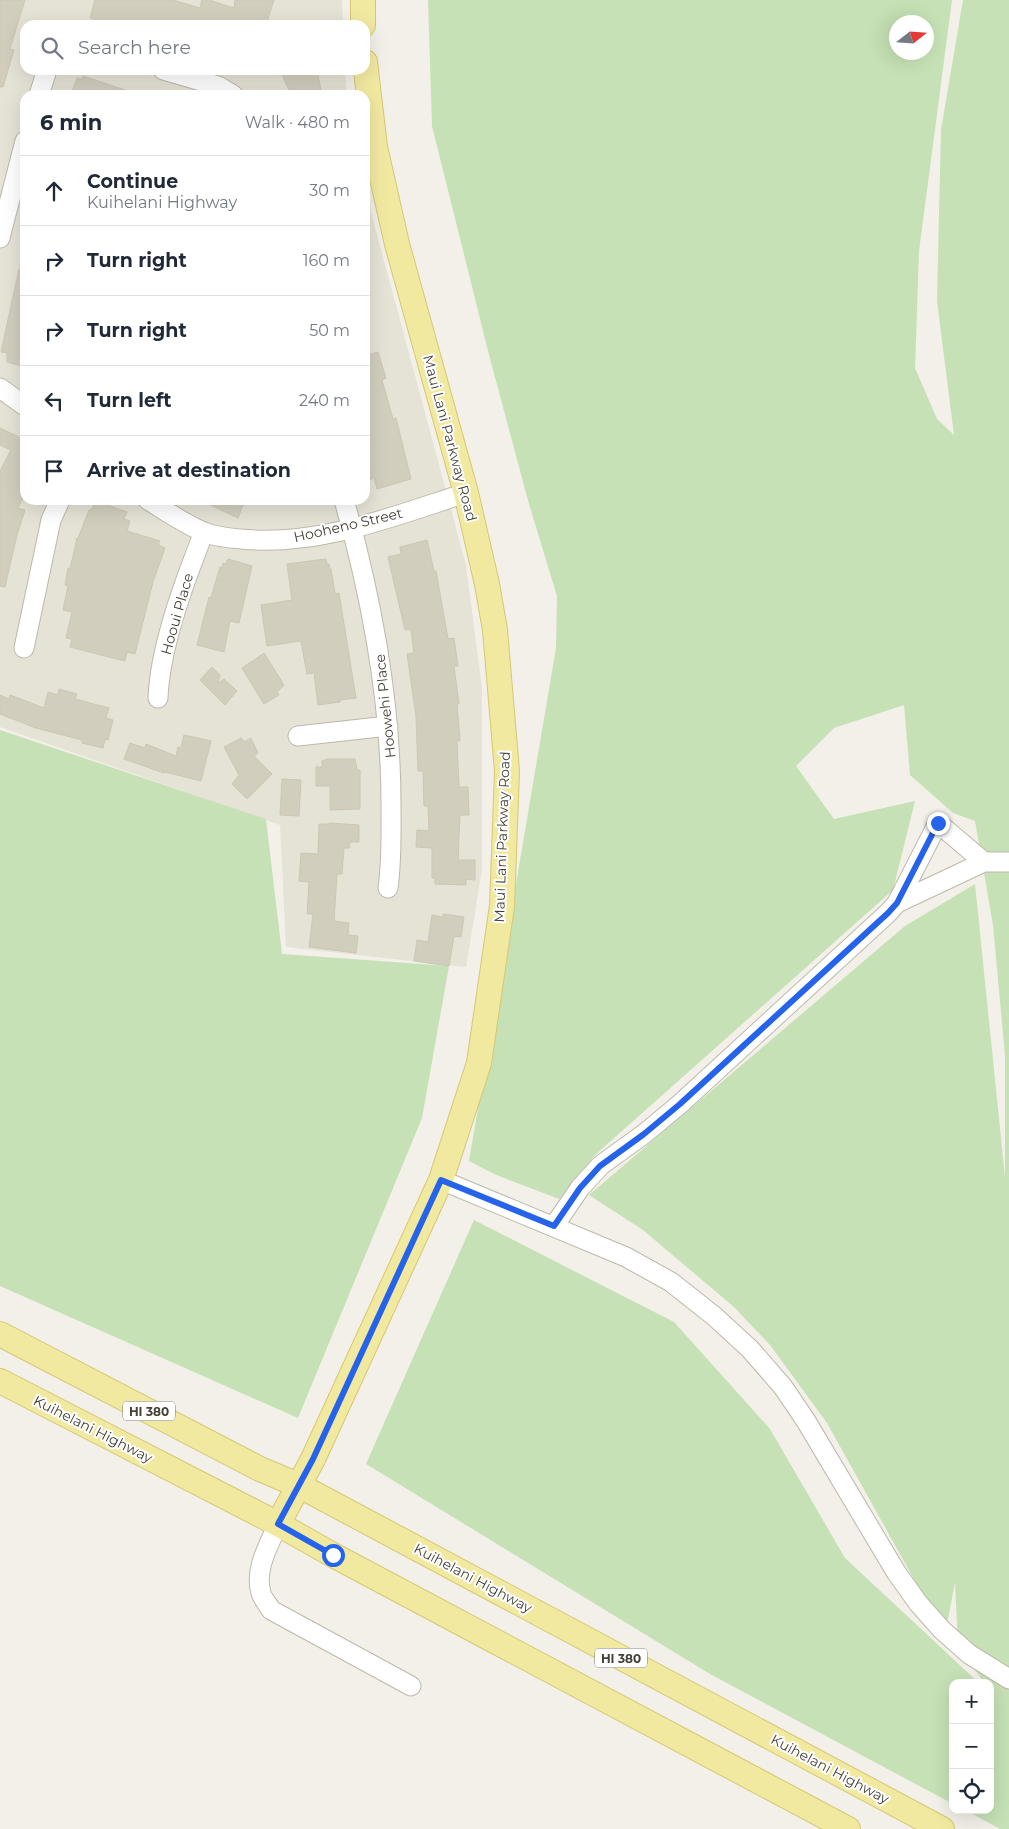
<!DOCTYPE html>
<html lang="en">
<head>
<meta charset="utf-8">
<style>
  body { margin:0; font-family:Montserrat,sans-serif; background:#f2f2f3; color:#1f2937 }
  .controls { position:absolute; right:15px; bottom:15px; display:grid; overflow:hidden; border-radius:10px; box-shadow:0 5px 20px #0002 }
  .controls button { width:45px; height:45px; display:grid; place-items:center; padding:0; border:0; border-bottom:1px solid #e0e1e3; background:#fff; color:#1f2937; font:25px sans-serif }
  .compass { position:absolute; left:889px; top:15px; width:45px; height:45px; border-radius:50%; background:#fff; box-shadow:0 5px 20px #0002; rotate:73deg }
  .stop { position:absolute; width:15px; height:15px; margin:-11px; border:4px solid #2563eb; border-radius:50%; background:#fff }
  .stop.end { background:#2563eb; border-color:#fff; box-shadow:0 1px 5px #0008 }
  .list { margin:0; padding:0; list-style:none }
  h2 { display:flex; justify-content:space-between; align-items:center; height:65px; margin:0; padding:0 20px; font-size:21px }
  h2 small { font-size:16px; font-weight:400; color:#747a83 }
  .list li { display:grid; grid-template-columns:32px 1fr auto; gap:15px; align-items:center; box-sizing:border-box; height:70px; padding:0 20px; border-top:1px solid #e0e1e3 }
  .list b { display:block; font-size:19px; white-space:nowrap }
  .list p { margin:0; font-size:16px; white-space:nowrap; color:#747a83 }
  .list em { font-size:16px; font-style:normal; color:#747a83 }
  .icon { flex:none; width:28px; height:28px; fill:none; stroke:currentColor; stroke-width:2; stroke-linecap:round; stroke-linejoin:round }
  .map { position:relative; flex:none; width:1009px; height:1829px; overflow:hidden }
  .search { position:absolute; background:#fff; box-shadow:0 5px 20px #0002; left:20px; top:20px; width:350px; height:55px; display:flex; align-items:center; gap:12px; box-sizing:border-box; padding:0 18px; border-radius:15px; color:#747a83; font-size:19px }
  .panel { position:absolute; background:#fff; box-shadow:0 5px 20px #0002; left:20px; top:90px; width:350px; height:415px; border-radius:15px }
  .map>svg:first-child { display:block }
  .residential { fill:#e5e3d6 }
  .green { fill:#c6e1b5; fill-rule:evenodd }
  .building { fill:#d2cebe; stroke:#ccc6b3 }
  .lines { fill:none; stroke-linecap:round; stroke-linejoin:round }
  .minor-casing { stroke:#bcb9ab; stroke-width:21 }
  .major-casing { stroke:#d5c873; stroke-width:26 }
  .minor { stroke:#fff; stroke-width:19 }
  .major { stroke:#f2e9a1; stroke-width:24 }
  .route { stroke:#2563eb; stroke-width:6 }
  .labels { text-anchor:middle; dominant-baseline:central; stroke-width:4; stroke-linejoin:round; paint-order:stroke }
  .shield { fill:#fff; stroke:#7c7a73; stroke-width:1 }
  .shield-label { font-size:12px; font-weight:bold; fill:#444137 }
  .street-label { font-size:14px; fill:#444137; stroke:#fff }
</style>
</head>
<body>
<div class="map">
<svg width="1009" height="1829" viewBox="0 0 1009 1829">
  <rect width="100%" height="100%" fill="#f2f0e8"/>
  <path class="residential" d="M0,0H342L343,25H25V70H345L347,95H25V500H365V190L466,565L482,689V870L466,967L286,947L280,825L0,727Z"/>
  <path class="green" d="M428,0H952L919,251L915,368L937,419L954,435L937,301L941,130L963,0H1009V1829H1000L965,1810H990V1683H984L958,1645L955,1582L945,1635L827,1423L770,1345L734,1307L643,1230L589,1195L905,926L975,884L1005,1177V1055L993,925L975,821L953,813L910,775L904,705L834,728L796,766L834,819L915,801L893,890L595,1155L559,1199L494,1174L469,1161L556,648L557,596L529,504L488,351L432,126ZM896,22H926V52H896Z
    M0,730L266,819L282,954L449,966L422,1118L298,1418L0,1286Z
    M474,1220L674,1322L770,1429L845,1558L979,1683H953V1804L710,1674L366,1464Z"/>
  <path class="building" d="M0,0H25L10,49L14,50L3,87H0Z
    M95,0H173L200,8L202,0H209L234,8L235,0H274L266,25H134L119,20L116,25L90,18Z
    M280,70H317L322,95H291Z
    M83,76L131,92L130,95H71L77,78L82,79Z
    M19,269H25V367L7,362V353L1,352Z
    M378,352L386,378L382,380L393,419L396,418L411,479L377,489L374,478L369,480L365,466V356Z
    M0,428L25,440V494L18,508L25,510L17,535L5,587L0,586V471L11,450L0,445Z
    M200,500H245L238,518Z
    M96,501L127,512L124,519L130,521L127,531L160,541L158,545L165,548L153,582L135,654L127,652L125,661L70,647L72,639L66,638L72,612L63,610L68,586L65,585L68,568L70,569L77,538H78L89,510H91Z
    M427,540L434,571H436L448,639L454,638L458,666H454L459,704H457L460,741H457L459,787H468L469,815H460L458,860H475V880L466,879V885L435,884V878H432V848L416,847L417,830L429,831L428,806H424L423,771H418L416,716L407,654L414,653L411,629L405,630L388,557L401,554L400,547Z
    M228,559L252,566L239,623L230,621L224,652L197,645L209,597L211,598L220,567L222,568L223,563L226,564Z
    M326,559L327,564H329L330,569H331L335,594L339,593L356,698L340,700V702L318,705L314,673L307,674L301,641L267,646L261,605L292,600L287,564Z
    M264,653L284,685L277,692L279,695L264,704L242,668Z
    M212,667L220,675L218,683L224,679L237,691L225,705L200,680Z
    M59,689L77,694L75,699L109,708L106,718L113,720L108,740L105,739L103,748L82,743V740L36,728L0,714V695L9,699L10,695L44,708L48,692L58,695Z
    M184,735L211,741L201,781L165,772L164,773L124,759L130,743L145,748L146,744L176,756L178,747L181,748Z
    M241,738L244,742L251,738L258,753L254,756L272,774L247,799L232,784L239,775L224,747Z
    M327,759H355L357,770H360V809L330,810V786H316V767H322V761Z
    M282,779L301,780L299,816L280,815Z
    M329,823L359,825V842H350L349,848H344L342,874H337L334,921L349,923L348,935L358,936L356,953L309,947L313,914H307L309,882L299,881L301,853L318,854L319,824H329Z
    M443,914L464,917L461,937L454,936L449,966L414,961L417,940L428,942L432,915L443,917Z"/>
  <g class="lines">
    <defs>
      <path id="minor" d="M163,70L218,86L233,95
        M39,95L47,70
        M0,238L25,141
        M0,388L25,406
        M148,500C166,511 184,524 204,532C215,537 229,538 241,539C318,547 394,516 466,493
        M344,500C372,599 391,701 391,804C391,832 392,860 388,888
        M24,648L51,520L60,500
        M158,698C160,646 185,580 204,532
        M298,736L388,726
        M897,903L984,862H1009
        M441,1180L626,1257L671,1282L714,1316L750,1349L783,1387L806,1421L896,1572L918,1603L942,1630L969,1654L1009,1679
        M554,1226L580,1188L601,1165L644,1134L680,1104L888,913L897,903L938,823L984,862
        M278,1524C269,1545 254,1569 261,1593C262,1598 268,1604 271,1610L411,1686"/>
      <path id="major" d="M363,25V0
        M0,1334L260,1469L300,1486L942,1829
        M0,1381L278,1524L333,1555L848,1829
        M278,1524L313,1459L441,1180L479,1063L502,906L507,771L495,630L487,584L466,493L397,244L375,147L365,62"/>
    </defs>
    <use href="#minor" class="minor-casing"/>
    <use href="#major" class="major-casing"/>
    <use href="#minor" class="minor"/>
    <use href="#major" class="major"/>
  </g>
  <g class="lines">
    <path class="route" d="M333,1555L278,1524L313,1459L441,1180L554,1226L580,1188L600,1166L644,1134L680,1104L888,913L897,903L938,823"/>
  </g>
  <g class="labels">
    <g class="shield">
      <rect x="123" y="1401.5" width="52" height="19" rx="4"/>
      <rect x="595" y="1648.5" width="52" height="19" rx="4"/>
    </g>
    <g class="shield-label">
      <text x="149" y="1411">HI 380</text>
      <text x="621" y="1658">HI 380</text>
    </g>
    <g class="street-label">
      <text transform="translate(450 438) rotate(75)">Maui Lani Parkway Road</text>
      <text transform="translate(348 525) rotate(-13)">Hooheno Street</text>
      <text transform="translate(177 614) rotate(-74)">Hooui Place</text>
      <text transform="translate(385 706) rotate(-96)">Hoowehi Place</text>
      <text transform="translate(502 837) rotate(-88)">Maui Lani Parkway Road</text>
      <text transform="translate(93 1429) rotate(27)">Kuihelani Highway</text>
      <text transform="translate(473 1578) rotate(28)">Kuihelani Highway</text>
      <text transform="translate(830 1769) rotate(28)">Kuihelani Highway</text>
    </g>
  </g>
</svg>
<div class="controls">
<button>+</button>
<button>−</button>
<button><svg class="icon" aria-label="locate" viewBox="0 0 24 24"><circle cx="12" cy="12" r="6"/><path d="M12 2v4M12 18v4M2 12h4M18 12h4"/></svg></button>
</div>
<svg class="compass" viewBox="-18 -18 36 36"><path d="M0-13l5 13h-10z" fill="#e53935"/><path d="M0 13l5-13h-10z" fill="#747a83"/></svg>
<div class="stop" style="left:333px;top:1555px"></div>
<div class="stop end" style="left:938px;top:823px"></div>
<div class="search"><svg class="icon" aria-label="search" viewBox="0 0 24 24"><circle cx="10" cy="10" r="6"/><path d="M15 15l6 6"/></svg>Search here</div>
<section class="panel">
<h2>6 min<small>Walk · 480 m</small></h2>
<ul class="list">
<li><svg class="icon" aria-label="ahead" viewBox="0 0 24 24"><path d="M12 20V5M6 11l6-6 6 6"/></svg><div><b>Continue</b><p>Kuihelani Highway</p></div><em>30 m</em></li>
<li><svg class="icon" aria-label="right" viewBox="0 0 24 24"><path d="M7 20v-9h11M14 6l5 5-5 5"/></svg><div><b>Turn right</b></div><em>160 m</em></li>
<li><svg class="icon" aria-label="right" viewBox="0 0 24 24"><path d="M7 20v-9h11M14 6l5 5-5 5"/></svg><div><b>Turn right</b></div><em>50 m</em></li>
<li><svg class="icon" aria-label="left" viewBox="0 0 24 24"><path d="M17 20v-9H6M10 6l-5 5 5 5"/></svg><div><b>Turn left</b></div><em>240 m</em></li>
<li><svg class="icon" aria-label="arrive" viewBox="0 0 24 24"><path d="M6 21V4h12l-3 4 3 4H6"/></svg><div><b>Arrive at destination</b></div></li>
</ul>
</section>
</div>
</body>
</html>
